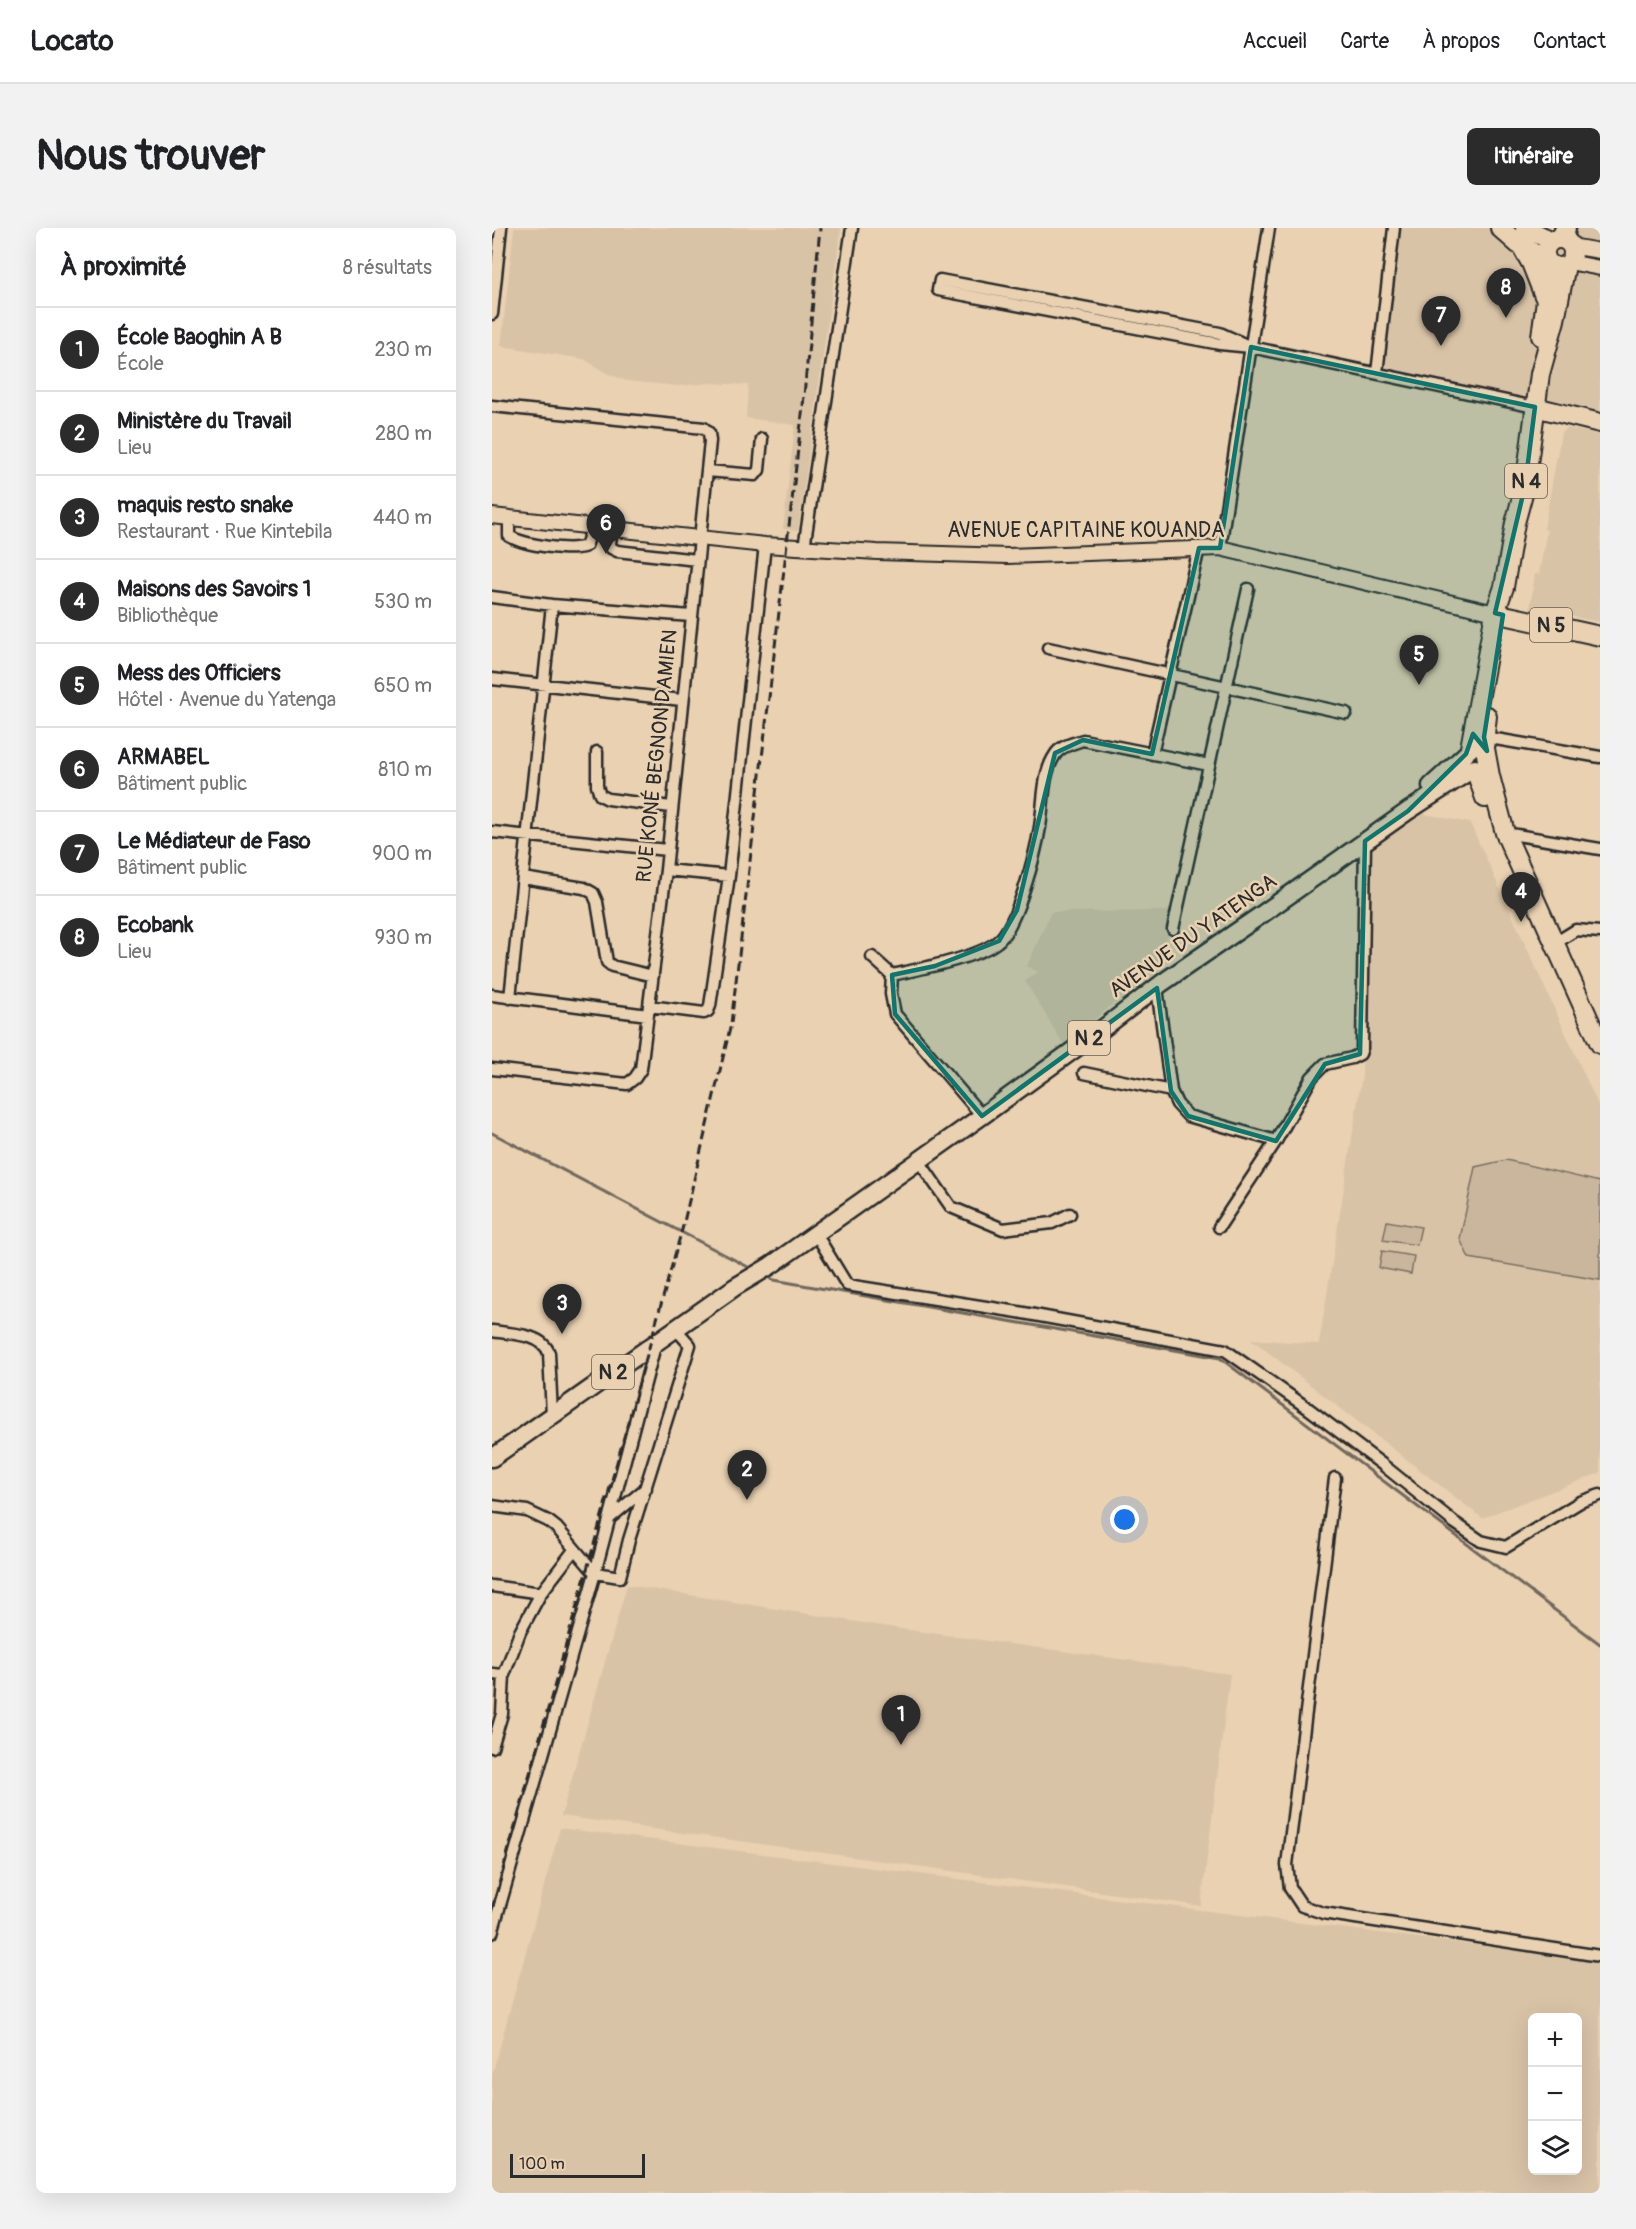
<!DOCTYPE html>
<html lang="fr">
<head>
<meta charset="utf-8">
<style>
  body { margin:0; font-family:Pangolin,sans-serif; background:#f2f2f2; color:#202124 }
  .controls { position:absolute; right:18px; bottom:18px; display:grid; overflow:hidden; border-radius:9px; box-shadow:0 6px 24px #0002 }
  .controls button { width:54px; height:54px; display:grid; place-items:center; padding:0; border:0; border-bottom:2px solid #e0e0e0; background:#fff; color:#202124; font:30px sans-serif }
  .scale { position:absolute; left:18px; bottom:15px; width:135px; box-sizing:border-box; padding-left:6px; border:3px solid #2b2b2b; border-top:0; font-size:16px; line-height:21px; white-space:nowrap; color:#2b2b2b; -webkit-text-stroke:4px #e9d1b2; paint-order:stroke }
  .you { position:absolute; left:633px; top:1292px; width:21px; height:21px; margin:-15px; border:4px solid #fff; border-radius:50%; background:#1a73e8; box-shadow:0 0 0 9px #1a73e833 }
  .badge { display:grid; place-items:center; width:39px; height:39px; border-radius:50%; background:#2b2b2b; color:#fff; font-size:20px; font-weight:700 }
  .pin { position:absolute; translate:-50% -50px; filter:drop-shadow(0 2px 3px #0008) }
  .pin::after { content:''; position:absolute; top:32px; width:21px; height:18px; background:inherit; clip-path:polygon(0 0,100% 0,50% 100%) }
  .list { margin:0; padding:0; list-style:none }
  h2 { display:flex; justify-content:space-between; align-items:center; height:78px; margin:0; padding:0 24px; font-size:26px }
  h2 small { font-size:20px; font-weight:400; color:#757577 }
  .list li { display:grid; grid-template-columns:39px 1fr auto; gap:18px; align-items:center; box-sizing:border-box; height:84px; padding:0 24px; border-top:2px solid #e0e0e0 }
  .list b { display:block; font-size:22px; white-space:nowrap }
  .list p { margin:0; font-size:20px; white-space:nowrap; color:#757577 }
  .list em { font-size:20px; font-style:normal; color:#757577 }
  .icon { flex:none; width:33px; height:33px; fill:none; stroke:currentColor; stroke-width:2; stroke-linecap:round; stroke-linejoin:round }
  .map { position:relative; flex:none; width:1108px; height:1965px; overflow:hidden; border-radius:9px }
  header { display:flex; align-items:center; gap:36px; box-sizing:border-box; height:84px; padding:0 30px; background:#fff; border-bottom:2px solid #e0e0e0 }
  header strong { font-size:28px }
  nav { display:flex; gap:33px; margin-inline-start:auto; font-size:21px }
  .intro { display:flex; align-items:center; justify-content:space-between; box-sizing:border-box; height:144px; padding:0 36px }
  h1 { margin:0; font-size:42px }
  .button { padding:15px 27px; border-radius:9px; background:#2b2b2b; color:#fff; font-size:21px; font-weight:700 }
  main { display:flex; gap:36px; padding:0 36px }
  aside { flex:1; background:#fff; border-radius:9px; box-shadow:0 6px 24px #0002 }
  .map>svg:first-child { display:block }
  .built { fill:#d9c3a7; fill-rule:evenodd }
  .green { fill:#cab69c; stroke:#7a7064; stroke-width:1.5 }
  .lines { fill:none; stroke-linecap:round; stroke-linejoin:round }
  .stream { stroke:#71685d; stroke-width:3 }
  .minor-casing { stroke:#2b2b2b; stroke-width:15 }
  .tertiary-casing { stroke:#2b2b2b; stroke-width:18 }
  .primary-casing { stroke:#2b2b2b; stroke-width:21 }
  .trunk-casing { stroke:#2b2b2b; stroke-width:22 }
  .minor { stroke:#e9d1b2; stroke-width:10 }
  .tertiary { stroke:#e9d1b2; stroke-width:14 }
  .primary { stroke:#e9d1b2; stroke-width:16 }
  .trunk { stroke:#e9d1b2; stroke-width:18 }
  .rail { stroke:#2b2b2b; stroke-width:3; stroke-dasharray:9 4.5; stroke-linecap:butt }
  .marked { fill:#0f766e; fill-opacity:0.2; stroke:#0f766e; stroke-width:4.5; stroke-linejoin:round }
  .labels { text-anchor:middle; dominant-baseline:central; stroke-width:5; stroke-linejoin:round; paint-order:stroke }
  .shield { fill:#e9d1b2; stroke:#645d54; stroke-width:1.5 }
  .shield-label { font-size:20px; font-weight:bold; fill:#2b2b2b }
  .street-label { font-size:21px; fill:#2b2b2b; stroke:#e9d1b2 }
</style>
</head>
<body>
<header>
<strong>Locato</strong>
<nav><a>Accueil</a><a>Carte</a><a>À propos</a><a>Contact</a></nav>
</header>
<div class="intro"><h1>Nous trouver</h1><a class="button">Itinéraire</a></div>
<main>
<aside>
<h2>À proximité<small>8 résultats</small></h2>
<ul class="list">
<li><span class="badge">1</span><div><b>École Baoghin A B</b><p>École</p></div><em>230 m</em></li>
<li><span class="badge">2</span><div><b>Ministère du Travail</b><p>Lieu</p></div><em>280 m</em></li>
<li><span class="badge">3</span><div><b>maquis resto snake</b><p>Restaurant · Rue Kintebila</p></div><em>440 m</em></li>
<li><span class="badge">4</span><div><b>Maisons des Savoirs 1</b><p>Bibliothèque</p></div><em>530 m</em></li>
<li><span class="badge">5</span><div><b>Mess des Officiers</b><p>Hôtel · Avenue du Yatenga</p></div><em>650 m</em></li>
<li><span class="badge">6</span><div><b>ARMABEL</b><p>Bâtiment public</p></div><em>810 m</em></li>
<li><span class="badge">7</span><div><b>Le Médiateur de Faso</b><p>Bâtiment public</p></div><em>900 m</em></li>
<li><span class="badge">8</span><div><b>Ecobank</b><p>Lieu</p></div><em>930 m</em></li>
</ul>
</aside>
<div class="map">
<svg width="1108" height="1965" viewBox="0 0 1108 1965">
  <rect width="100%" height="100%" fill="#e9d1b2"/>
  <filter id="ink" filterUnits="userSpaceOnUse"><feTurbulence type="fractalNoise" baseFrequency=".0167" numOctaves="2"/><feDisplacementMap in="SourceGraphic" scale="12" xChannelSelector="R" yChannelSelector="G"/><feConvolveMatrix kernelMatrix="1 2 1 2 8 2 1 2 1" color-interpolation-filters="sRGB"/></filter>
  <g filter="url(#ink)">
    <path class="built" d="M22,0H349L306,303L291,301L303,197L254,190L256,157L217,155L186,158L135,153L114,145L92,131L9,118Z
      M902,0H1108V194L885,145Z
      M1075,200L1108,207V394L1038,380L1043,346H1047L1055,302L1052,301L1069,205Z
      M928,585L978,595L1108,881V1245L990,1290L759,1111L827,1116L870,847L876,622Z
      M680,683L671,734L572,817L533,753L546,744L535,738L559,684Z
      M135,1357L410,1401L738,1446L709,1678L69,1588Z
      M68,1600L1108,1733V1965H0V1847ZM1040,1790H1086V1942H1040Z"/>
    <path class="green" d="M1014,932L1108,954V1052L977,1030L968,1011L983,939Z
      M895,993L929,999L925,1017L891,1012Z
      M890,1023L922,1028L919,1046L887,1040Z"/>
    <g class="lines">
      <path class="stream" d="M0,905L260,1041
        M274,1048L282,1052L728,1130L1108,1416"/>
      <defs>
        <path id="minor" d="M1063,12L1069,0
          M1075,15L1078,0
          M0,86L9,0
          M759,119L728,105L448,52L446,62L728,116L759,119L1043,179
          M885,145L902,0
          M0,178L212,200L217,205L218,213L174,642L149,841L143,850L135,856L0,841
          M215,243L263,247L267,242L270,211
          M17,290V308C32,317 78,324 94,318L101,298
          M120,300L118,315L119,320L125,323L205,332
          M312,320L360,0
          M728,320L777,0
          M0,369L60,377L199,388
          M556,420L854,485
          M0,451L190,472
          M992,509L1108,529
          M105,524V558L108,567L116,571L179,579
          M660,526L707,320
          M0,604L175,622
          M1013,605L1108,621
          M174,642L237,648
          M31,650L92,660L101,665L105,674L115,734L120,738L161,748
          M681,701L756,361
          M1063,715L1084,702L1108,704
          M380,729L400,747C427,741 485,730 505,714C525,699 544,624 548,599C552,576 550,546 563,527C568,518 582,515 591,512L717,537
          M400,747L399,766L403,786L490,888
          M665,760L679,863L685,876L696,888L784,913
          M0,767L156,787
          M18,770L60,377
          M157,778L212,785L216,783L218,778L237,648L273,317
          M592,845L679,863
          M427,933L459,979L511,1001L560,995L578,986
          M727,999L784,913L820,849L833,836L860,830L868,826L870,820L873,613
          M324,1006L355,1057L526,1084L733,1122L817,1181L891,1237L963,1295L989,1313L1014,1319L1088,1274L1108,1267
          M0,1103C18,1106 50,1105 57,1125L60,1187
          M843,1250L795,1637L798,1660L810,1678L831,1685L1108,1728
          M0,1278L35,1283L56,1293L65,1300L103,1345L128,1349L137,1312L198,1117L183,1100
          M118,1290L154,1260
          M0,1358L49,1365
          M0,1446L12,1447
          M0,1519L10,1486L12,1447L28,1404L49,1365L82,1322
          M0,1705L103,1345L164,1114"/>
        <path id="tertiary" d="M1079,18L1108,23
          M1077,34L1108,40
          M0,288L273,317L385,324L516,328L728,320L1003,385"/>
        <path id="primary" d="M939,558L974,526
          M0,1230L243,1059L278,1038L490,888L605,805L670,755L766,689L916,583L981,541"/>
        <path id="trunk" d="M1008,0L1026,16L1039,23
          M1033,0L1060,13
          M1053 25a14 14 0 1 1 28 0a14 14 0 1 1-28 0Z
          M1030,19L1039,35L1052,68
          M1049,108L1059,37
          M1043,179L1108,195
          M1003,385L1108,408
          M995,488L992,515L998,548L1013,605L1108,816
          M978,520L1003,385L1012,359L1023,295L1033,258L1048,146L1063,92L1074,37
          M983,541L993,570"/>
      </defs>
      <use href="#minor" class="minor-casing"/>
      <use href="#tertiary" class="tertiary-casing"/>
      <use href="#primary" class="primary-casing"/>
      <use href="#trunk" class="trunk-casing"/>
      <use href="#minor" class="minor"/>
      <use href="#tertiary" class="tertiary"/>
      <use href="#primary" class="primary"/>
      <use href="#trunk" class="trunk"/>
      <path class="rail" d="M0,1681L191,998L239,796L311,178L328,0"/>
    </g>
  </g>
  <path class="marked" d="M759,119L1043,179L1033,258L1003,385L1011,387L992,509L995,523L981,506L974,526L916,583L873,613L868,826L833,836L784,913L696,888L679,863L665,760L490,888L403,786L400,747L443,738L507,713L525,682L563,525L591,512L660,526L707,320H728Z"/>
  <g class="labels">
    <g class="shield">
      <rect x="1013" y="236" width="42" height="34" rx="4.5"/>
      <rect x="1038" y="380" width="42" height="34" rx="4.5"/>
      <rect x="576" y="793" width="42" height="34" rx="4.5"/>
      <rect x="100" y="1127" width="42" height="34" rx="4.5"/>
    </g>
    <g class="shield-label">
      <text x="1034" y="253">N 4</text>
      <text x="1059" y="397">N 5</text>
      <text x="597" y="810">N 2</text>
      <text x="121" y="1144">N 2</text>
    </g>
    <g class="street-label">
      <text x="594" y="302">AVENUE CAPITAINE KOUANDA</text>
      <text transform="translate(165 528) rotate(-84)">RUE KONÉ BEGNON DAMIEN</text>
      <text transform="translate(701 708) rotate(-35)">AVENUE DU YATENGA</text>
    </g>
  </g>
</svg>
<div class="controls">
<button>+</button>
<button>−</button>
<button><svg class="icon" aria-label="layers" viewBox="0 0 24 24"><path d="M12 4l9 5-9 5-9-5zM3 14l9 5 9-5"/></svg></button>
</div>
<div class="scale">100 m</div>
<div class="you"></div>
<div class="pin badge" style="left:409px;top:1517px">1</div>
<div class="pin badge" style="left:255px;top:1272px">2</div>
<div class="pin badge" style="left:70px;top:1106px">3</div>
<div class="pin badge" style="left:1029px;top:694px">4</div>
<div class="pin badge" style="left:927px;top:457px">5</div>
<div class="pin badge" style="left:114px;top:326px">6</div>
<div class="pin badge" style="left:949px;top:118px">7</div>
<div class="pin badge" style="left:1014px;top:90px">8</div>
</div>
</main>
</body>
</html>
